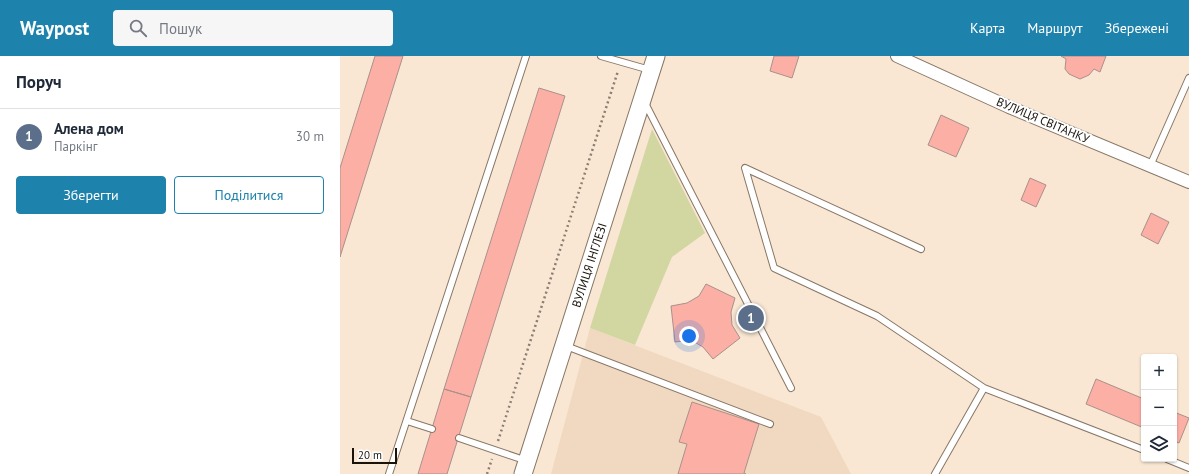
<!DOCTYPE html>
<html lang="uk">
<head>
<meta charset="utf-8">
<style>
  body { margin:0; font-family:"PT Sans",sans-serif; background:#f6f6f7; color:#1f2937 }
  .controls { position:absolute; right:12px; bottom:12px; display:grid; overflow:hidden; border-radius:4px; box-shadow:0 1px 3px #0004 }
  .controls button { width:36px; height:36px; display:grid; place-items:center; padding:0; border:0; border-bottom:1px solid #e0e1e3; background:#fff; color:#1f2937; font:20px sans-serif }
  .scale { position:absolute; left:12px; bottom:10px; width:45px; box-sizing:border-box; padding-left:4px; border:2px solid #19130c; border-top:0; font-size:11px; line-height:14px; white-space:nowrap; color:#19130c; -webkit-text-stroke:3px #fff; paint-order:stroke }
  .you { position:absolute; left:349px; top:280px; width:14px; height:14px; margin:-10px; border:3px solid #fff; border-radius:50%; background:#1a73e8; box-shadow:0 0 0 6px #1a73e833 }
  .badge { display:grid; place-items:center; width:26px; height:26px; border-radius:50%; background:#1d82ac; color:#fff; font-size:13px; font-weight:700 }
  .pin { position:absolute; translate:-50% -50%; border:2px solid #fff; box-shadow:0 1px 4px #0006 }
  .list { margin:0; padding:0; list-style:none }
  h2 { display:flex; justify-content:space-between; align-items:center; height:52px; margin:0; padding:0 16px; font-size:17px }
  h2 small { font-size:13px; font-weight:400; color:#747a83 }
  .list li { display:grid; grid-template-columns:26px 1fr auto; gap:12px; align-items:center; box-sizing:border-box; height:56px; padding:0 16px; border-top:1px solid #e0e1e3 }
  .list b { display:block; font-size:15px; white-space:nowrap }
  .list p { margin:0; font-size:13px; white-space:nowrap; color:#747a83 }
  .list em { font-size:13px; font-style:normal; color:#747a83 }
  .actions { display:flex; gap:8px; padding:12px 16px }
  .actions a { flex:1; padding:9px 0; border:1px solid #1d82ac; border-radius:4px; text-align:center; font-size:14px; color:#1d82ac }
  .actions .main { background:#1d82ac; color:#fff }
  .icon { flex:none; width:22px; height:22px; fill:none; stroke:currentColor; stroke-width:2; stroke-linecap:round; stroke-linejoin:round }
  .map { position:relative; flex:none; width:849px; height:418px; overflow:hidden }
  header { display:flex; align-items:center; gap:24px; box-sizing:border-box; height:56px; padding:0 20px; background:#1d82ac; color:#fff }
  header strong { font-size:19px }
  nav { display:flex; gap:22px; margin-inline-start:auto; font-size:14px }
  .search { width:280px; height:36px; background:#f6f6f7; display:flex; align-items:center; gap:10px; box-sizing:border-box; padding:0 14px; border-radius:4px; color:#747a83; font-size:15px }
  main { display:flex }
  aside { flex:1; background:#fff }
  .map>svg:first-child { display:block }
  .built { fill:#f0d9c0 }
  .green { fill:#d2d7a2 }
  .building { fill:#fcafa5; stroke:#aa908c }
  .lines { fill:none; stroke-linecap:round; stroke-linejoin:round }
  .service-casing { stroke:#877766; stroke-width:8 }
  .minor-casing { stroke:#877766; stroke-width:14 }
  .secondary-casing { stroke:#877766; stroke-width:19 }
  .path { stroke:#8b7f72; stroke-width:2.5; stroke-dasharray:2 3; stroke-linecap:butt }
  .service { stroke:#fff; stroke-width:6 }
  .minor { stroke:#fff; stroke-width:12 }
  .secondary { stroke:#fff; stroke-width:17 }
  .labels { text-anchor:middle; dominant-baseline:central; stroke-width:4; stroke-linejoin:round; paint-order:stroke }
  .street-label { font-size:12px; fill:#19130c; stroke:#fff }
</style>
</head>
<body>
<header>
<strong>Waypost</strong>
<div class="search"><svg class="icon" aria-label="search" viewBox="0 0 24 24"><circle cx="10" cy="10" r="6"/><path d="M15 15l6 6"/></svg>Пошук</div>
<nav><a>Карта</a><a>Маршрут</a><a>Збережені</a></nav>
</header>
<main>
<aside>
<h2>Поруч<small></small></h2>
<ul class="list">
<li><span class="badge" style="background:#5c6f8a">1</span><div><b>Алена дом</b><p>Паркінг</p></div><em>30 m</em></li>
</ul>
<div class="actions"><a class="main">Зберегти</a><a>Поділитися</a></div>
</aside>
<div class="map">
<svg width="849" height="418" viewBox="0 0 849 418">
  <rect width="100%" height="100%" fill="#f9e7d3"/>
  <path class="built" d="M250,272L481,361L511,418H211Z"/>
  <path class="green" d="M312,73L365,177L332,201L295,289L250,272Z"/>
  <path class="building" d="M35,0H63L0,201V112Z
    M434,0H459L452,22L430,15Z
    M721,0H766L760,16L754,13L749,19L740,23L729,18L725,13L726,3Z
    M199,32L225,40L131,341L104,333Z
    M601,59L629,72L616,101L588,89Z
    M690,122L706,129L696,151L681,144Z
    M811,157L829,166L818,188L801,179Z
    M366,228L395,242L391,256L392,269L400,282L373,303L363,291L351,284L335,286L331,250L347,247L359,240Z
    M756,323L804,343V372L746,348Z
    M104,333L131,341L107,418H78Z
    M352,346L419,368L404,417L406,418H338L347,388L339,386Z
    M834,356L849,362L839,387L834,385Z"/>
  <g class="lines">
    <defs>
      <path id="service" d="M261,0L310,14
        M305,47L451,332
        M810,110L849,22
        M581,193L405,112L434,212L537,260L644,332L804,394
        M226,290L430,368
        M67,365L92,373
        M119,382L187,405
        M827,403L849,412
        M49,418L186,0
        M595,418L644,332"/>
      <path id="minor" d="M557,0L669,51L849,126"/>
      <path id="secondary" d="M183,418L316,0"/>
    </defs>
    <use href="#service" class="service-casing"/>
    <use href="#minor" class="minor-casing"/>
    <use href="#secondary" class="secondary-casing"/>
    <path class="path" d="M158,385L278,15
      M147,418L152,403"/>
    <use href="#service" class="service"/>
    <use href="#minor" class="minor"/>
    <use href="#secondary" class="secondary"/>
  </g>
  <g class="labels">
    <g class="street-label">
      <text transform="translate(703 64) rotate(23)">ВУЛИЦЯ СВІТАНКУ</text>
      <text transform="translate(249 209) rotate(-72)">ВУЛИЦЯ ІНГЛЕЗІ</text>
    </g>
  </g>
</svg>
<div class="controls">
<button>+</button>
<button>−</button>
<button><svg class="icon" aria-label="layers" viewBox="0 0 24 24"><path d="M12 4l9 5-9 5-9-5zM3 14l9 5 9-5"/></svg></button>
</div>
<div class="scale">20 m</div>
<div class="you"></div>
<div class="pin badge" style="left:411px;top:262px;background:#5c6f8a">1</div>
</div>
</main>
</body>
</html>
